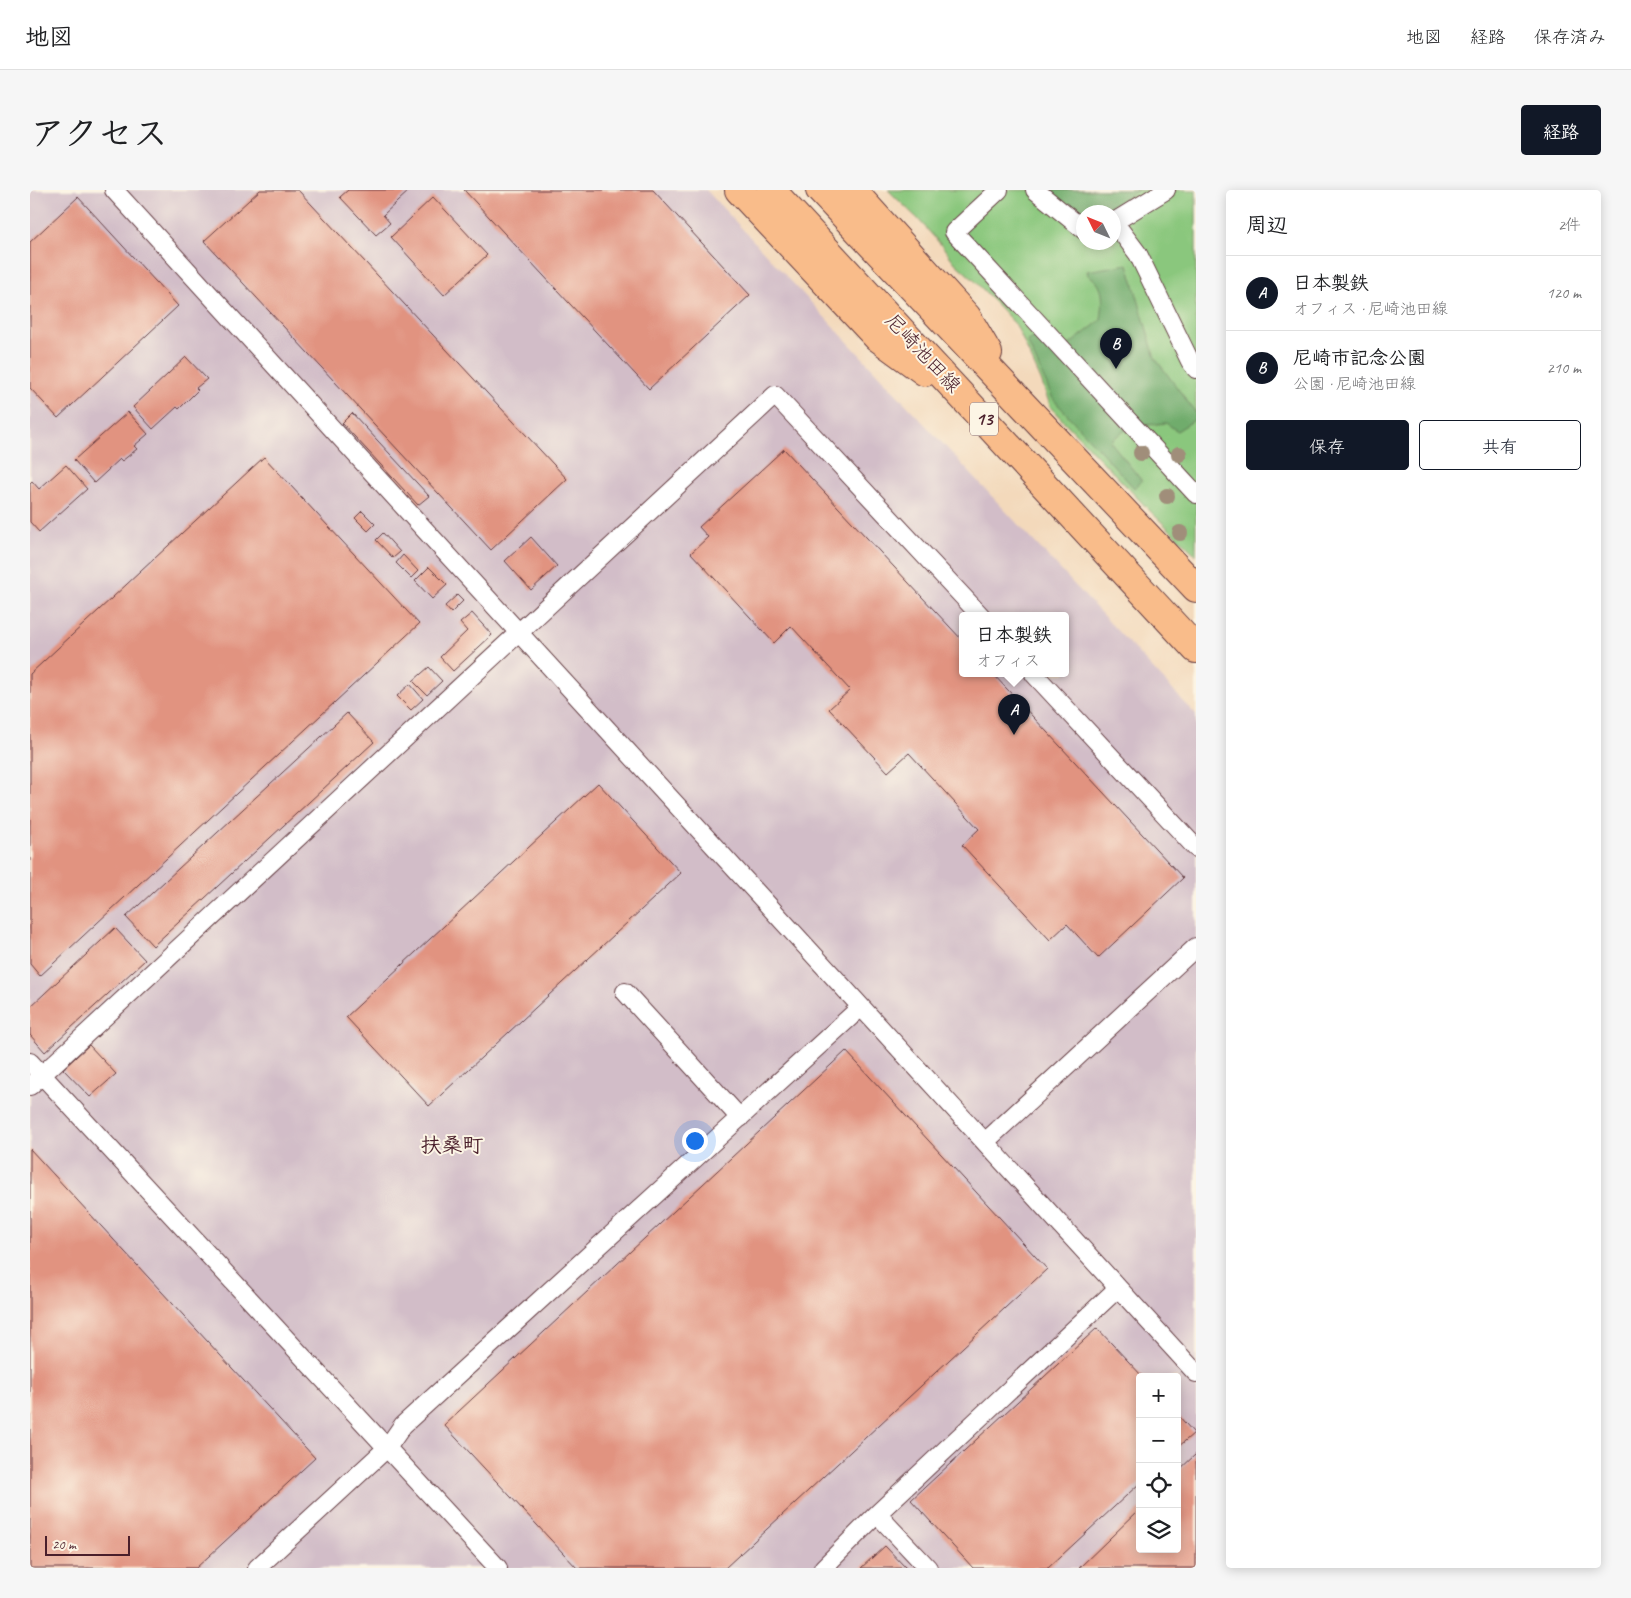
<!DOCTYPE html>
<html lang="ja">
<head>
<meta charset="utf-8">
<style>
  body { margin:0; font-family:Caveat,"Klee One",sans-serif; background:#f6f6f6; color:#202124 }
  .controls { position:absolute; right:15px; bottom:15px; display:grid; overflow:hidden; border-radius:5px; box-shadow:0 2px 12px #0003 }
  .controls button { width:45px; height:45px; display:grid; place-items:center; padding:0; border:0; border-bottom:1px solid #e0e0e0; background:#fff; color:#202124; font:25px sans-serif }
  .compass { position:absolute; left:1046px; top:15px; width:45px; height:45px; border-radius:50%; background:#fff; box-shadow:0 2px 12px #0003; rotate:313deg }
  .scale { position:absolute; left:15px; bottom:12px; width:85px; box-sizing:border-box; padding-left:5px; border:2px solid #4a1f2b; border-top:0; font-size:14px; line-height:18px; white-space:nowrap; color:#4a1f2b; -webkit-text-stroke:4px #fcf5e5; paint-order:stroke }
  .you { position:absolute; left:664px; top:950px; width:18px; height:18px; margin:-12px; border:4px solid #fff; border-radius:50%; background:#1a73e8; box-shadow:0 0 0 8px #1a73e833 }
  .badge { display:grid; place-items:center; width:32px; height:32px; border-radius:50%; background:#111827; color:#fff; font-size:16px; font-weight:700 }
  .pin { position:absolute; translate:-50% -41px; filter:drop-shadow(0 1px 2px #0008) }
  .pin::after { content:''; position:absolute; top:26px; width:18px; height:15px; background:inherit; clip-path:polygon(0 0,100% 0,50% 100%) }
  .popup { position:absolute; left:929px; top:422px; width:110px; height:65px; box-sizing:border-box; display:grid; place-content:center; border-radius:5px; background:#fff; filter:drop-shadow(0 1px 4px #0005); font-size:16px; white-space:nowrap; color:#757577 }
  .popup b { font-size:19px; color:#202124 }
  .popup::after { content:''; position:absolute; left:50%; top:100%; margin-left:-10px; border:10px solid transparent; border-top-color:#fff }
  .list { margin:0; padding:0; list-style:none }
  h2 { display:flex; justify-content:space-between; align-items:center; height:65px; margin:0; padding:0 20px; font-size:21px }
  h2 small { font-size:16px; font-weight:400; color:#757577 }
  .list li { display:grid; grid-template-columns:32px 1fr auto; gap:15px; align-items:center; box-sizing:border-box; height:75px; padding:0 20px; border-top:1px solid #e0e0e0 }
  .list b { display:block; font-size:19px; white-space:nowrap }
  .list p { margin:0; font-size:16px; white-space:nowrap; color:#757577 }
  .list em { font-size:16px; font-style:normal; color:#757577 }
  .actions { display:flex; gap:10px; padding:15px 20px }
  .actions a { flex:1; padding:11px 0; border:1px solid #111827; border-radius:5px; text-align:center; font-size:18px; color:#111827 }
  .actions .main { background:#111827; color:#fff }
  .icon { flex:none; width:28px; height:28px; fill:none; stroke:currentColor; stroke-width:2; stroke-linecap:round; stroke-linejoin:round }
  .map { position:relative; flex:none; width:1166px; height:1378px; overflow:hidden; border-radius:5px }
  header { display:flex; align-items:center; gap:30px; box-sizing:border-box; height:70px; padding:0 25px; background:#fff; border-bottom:1px solid #e0e0e0 }
  header strong { font-size:24px }
  nav { display:flex; gap:28px; margin-inline-start:auto; font-size:18px }
  .intro { display:flex; align-items:center; justify-content:space-between; box-sizing:border-box; height:120px; padding:0 30px }
  h1 { margin:0; font-size:35px }
  .button { padding:12px 22px; border-radius:5px; background:#111827; color:#fff; font-size:18px; font-weight:700 }
  main { display:flex; gap:30px; padding:0 30px }
  aside { flex:1; background:#fff; border-radius:5px; box-shadow:0 2px 12px #0003 }
  .map>svg:first-child { display:block }
  .industrial { fill:#d2bdc8; fill-rule:evenodd }
  .green { fill:#8ac77d; stroke:#6a7354; fill-rule:evenodd }
  .forest { fill:#6fac6c; stroke:#5c664c }
  .building { fill:#e19380 }
  .lines { fill:none; stroke-linecap:round; stroke-linejoin:round }
  .service-casing { stroke:#633b41; stroke-width:20 }
  .primary-casing { stroke:#633b41; stroke-width:30 }
  .service { stroke:#fff; stroke-width:18 }
  .primary { stroke:#f9bc8a; stroke-width:28 }
  .tree { fill:#a08e7a }
  .labels { text-anchor:middle; dominant-baseline:central; stroke-width:4; stroke-linejoin:round; paint-order:stroke }
  .shield { fill:#fcf5e5; stroke:#7f5f63; stroke-width:1 }
  .shield-label { font-size:19px; font-weight:bold; fill:#4a1f2b }
  .street-label { font-size:20px; fill:#4a1f2b; stroke:#fcf5e5 }
  .neighbourhood-label { font-size:21px; font-weight:bold; fill:#4a1f2b; stroke:#fcf5e5 }
</style>
</head>
<body>
<header>
<strong>地図</strong>
<nav><a>地図</a><a>経路</a><a>保存済み</a></nav>
</header>
<div class="intro"><h1>アクセス</h1><a class="button">経路</a></div>
<main>
<div class="map">
<svg width="1166" height="1378" viewBox="0 0 1166 1378">
  <rect width="100%" height="100%" fill="#fcf5e5"/>
  <filter id="ink" filterUnits="userSpaceOnUse"><feTurbulence type="fractalNoise" baseFrequency=".02" numOctaves="2"/><feDisplacementMap in="SourceGraphic" scale="10" xChannelSelector="R" yChannelSelector="G"/><feConvolveMatrix kernelMatrix="1 2 1 2 8 2 1 2 1" color-interpolation-filters="sRGB"/></filter>
  <filter id="wash" filterUnits="userSpaceOnUse"><feTurbulence type="fractalNoise" baseFrequency=".0096" numOctaves="4" result="noise"/><feDisplacementMap in="SourceGraphic" scale="20" xChannelSelector="R" yChannelSelector="G"/><feGaussianBlur stdDeviation="1.12" result="paint"/><feColorMatrix in="noise" values="0 0 0 0 0 0 0 0 0 0 0 0 0 0 0 0 0 1.4 0 .05"/><feComposite in="paint" operator="in"/></filter>
  <g filter="url(#wash)">
    <rect width="100%" height="100%" fill="#f3d9bb"/>
    <path class="industrial" d="M0,0H676L1166,525V1378H0ZM933,426H1035V484H933ZM1110,1187H1147V1359H1110Z"/>
    <path class="green" d="M858,0H1166V365L1120,321L1021,218L1011,190L986,135L944,90L925,73L913,57L888,29ZM1054,22H1084V52H1054Z"/>
    <path class="forest" d="M1012,0H1108L1084,17L1052,24L1015,4Z
      M1098,74L1125,168L1166,223V229L1147,241L1136,233L1100,237L1080,251L1112,291L1104,298L1023,209L997,151L1014,143L1035,158L1071,130C1073,112 1076,95 1058,85L1057,81Z"/>
    <g id="blocks">
      <path class="building" d="M230,0H268L537,289L461,360L174,51Z
        M318,0H380L353,25L360,33L346,45L310,7Z
        M434,0H623L720,105L619,199Z
        M48,7L148,116L28,228L0,198V52Z
        M403,7L457,65L414,105L361,47Z
        M156,167L177,189L166,198L168,200L149,219L147,217L123,239L103,217Z
        M98,222L118,244L104,256L107,259L92,271L90,269L64,293L44,270Z
        M322,223L399,306L388,315L312,233Z
        M754,259L933,451V484H963L1153,688L1068,768L1037,734L1020,750L932,655L949,639L879,563L858,582L799,519L820,500L761,436L744,453L661,363L678,347L669,337Z
        M234,267L389,434L10,786L0,774V484Z
        M36,275L57,299L9,342L0,332V293L2,291L9,299Z
        M332,321L345,334L338,341L325,328Z
        M353,343L370,362L363,368L346,350Z
        M501,347L527,376L501,400L475,371Z
        M373,365L388,381L381,388L366,373Z
        M399,377L417,395L402,409L385,391Z
        M427,405L433,411L421,423L415,416Z
        M442,423L462,445L423,481L410,467L437,441L430,433Z
        M399,477L412,491L397,505L383,491Z
        M380,494L393,509L381,520L367,506Z
        M317,523L344,552L123,756L96,727Z
        M568,593L651,683L399,916L316,827Z
        M85,738L115,770L15,862L0,845V817Z
        M59,855L86,884L60,907L33,879Z
        M816,861L1017,1079L695,1378H547L414,1235Z
        M0,959L285,1268L166,1378H0Z
        M1067,1138L1113,1187H1110V1293L1018,1378H943L881,1310Z
        M1147,1224L1164,1243L1147,1258Z
        M1166,1264V1378H1049L1110,1319V1359H1147V1282Z
        M855,1356L876,1378H831Z"/>
    </g>
  </g>
  <g filter="url(#ink)">
    <use href="#blocks" fill-opacity="0" stroke="#633b41" stroke-width="1"/>
    <g class="lines">
      <defs>
        <path id="service" d="M84,0L1166,1183
          M969,0L924,42L1166,304
          M1005,0L1054,40
          M1084,32L1108,64L1160,171L1166,179
          M1084,32L1136,0
          M1004,484L1166,658
          M595,802L710,928
          M0,872L468,1378
          M0,896L745,205L951,426
          M955,952L1166,757
          M847,1324L898,1378
          M227,1378L357,1258L373,1235L831,817
          M793,1378L847,1324L1088,1098"/>
        <path id="primary" d="M709,0L847,147L895,182
          M741,0L1166,459
          M790,0L1166,398
          M822,0L937,127L958,163"/>
      </defs>
      <use href="#service" class="service-casing"/>
      <use href="#primary" class="primary-casing"/>
      <use href="#service" class="service"/>
      <use href="#primary" class="primary"/>
    </g>
    <g class="tree">
      <circle cx="1111" cy="263" r="8"/>
      <circle cx="1149" cy="264" r="8"/>
      <circle cx="1137" cy="306" r="8"/>
      <circle cx="1150" cy="343" r="8"/>
    </g>
  </g>
  <g class="labels">
    <rect class="shield" x="940" y="212.5" width="28" height="33" rx="4"/>
    <g class="shield-label">
      <text x="954" y="229">13</text>
    </g>
    <g class="street-label">
      <text transform="translate(893 163) rotate(47)">尼崎池田線</text>
    </g>
    <g class="neighbourhood-label">
      <text x="422" y="955">扶桑町</text>
    </g>
  </g>
</svg>
<div class="controls">
<button>+</button>
<button>−</button>
<button><svg class="icon" aria-label="locate" viewBox="0 0 24 24"><circle cx="12" cy="12" r="6"/><path d="M12 2v4M12 18v4M2 12h4M18 12h4"/></svg></button>
<button><svg class="icon" aria-label="layers" viewBox="0 0 24 24"><path d="M12 4l9 5-9 5-9-5zM3 14l9 5 9-5"/></svg></button>
</div>
<svg class="compass" viewBox="-18 -18 36 36"><path d="M0-13l5 13h-10z" fill="#e53935"/><path d="M0 13l5-13h-10z" fill="#757577"/></svg>
<div class="scale">20 m</div>
<div class="you"></div>
<div class="pin badge" style="left:984px;top:545px">A</div>
<div class="popup"><b>日本製鉄</b>オフィス</div>
<div class="pin badge" style="left:1086px;top:179px">B</div>
</div>
<aside>
<h2>周辺<small>2件</small></h2>
<ul class="list">
<li><span class="badge">A</span><div><b>日本製鉄</b><p>オフィス · 尼崎池田線</p></div><em>120 m</em></li>
<li><span class="badge">B</span><div><b>尼崎市記念公園</b><p>公園 · 尼崎池田線</p></div><em>210 m</em></li>
</ul>
<div class="actions"><a class="main">保存</a><a>共有</a></div>
</aside>
</main>
</body>
</html>
